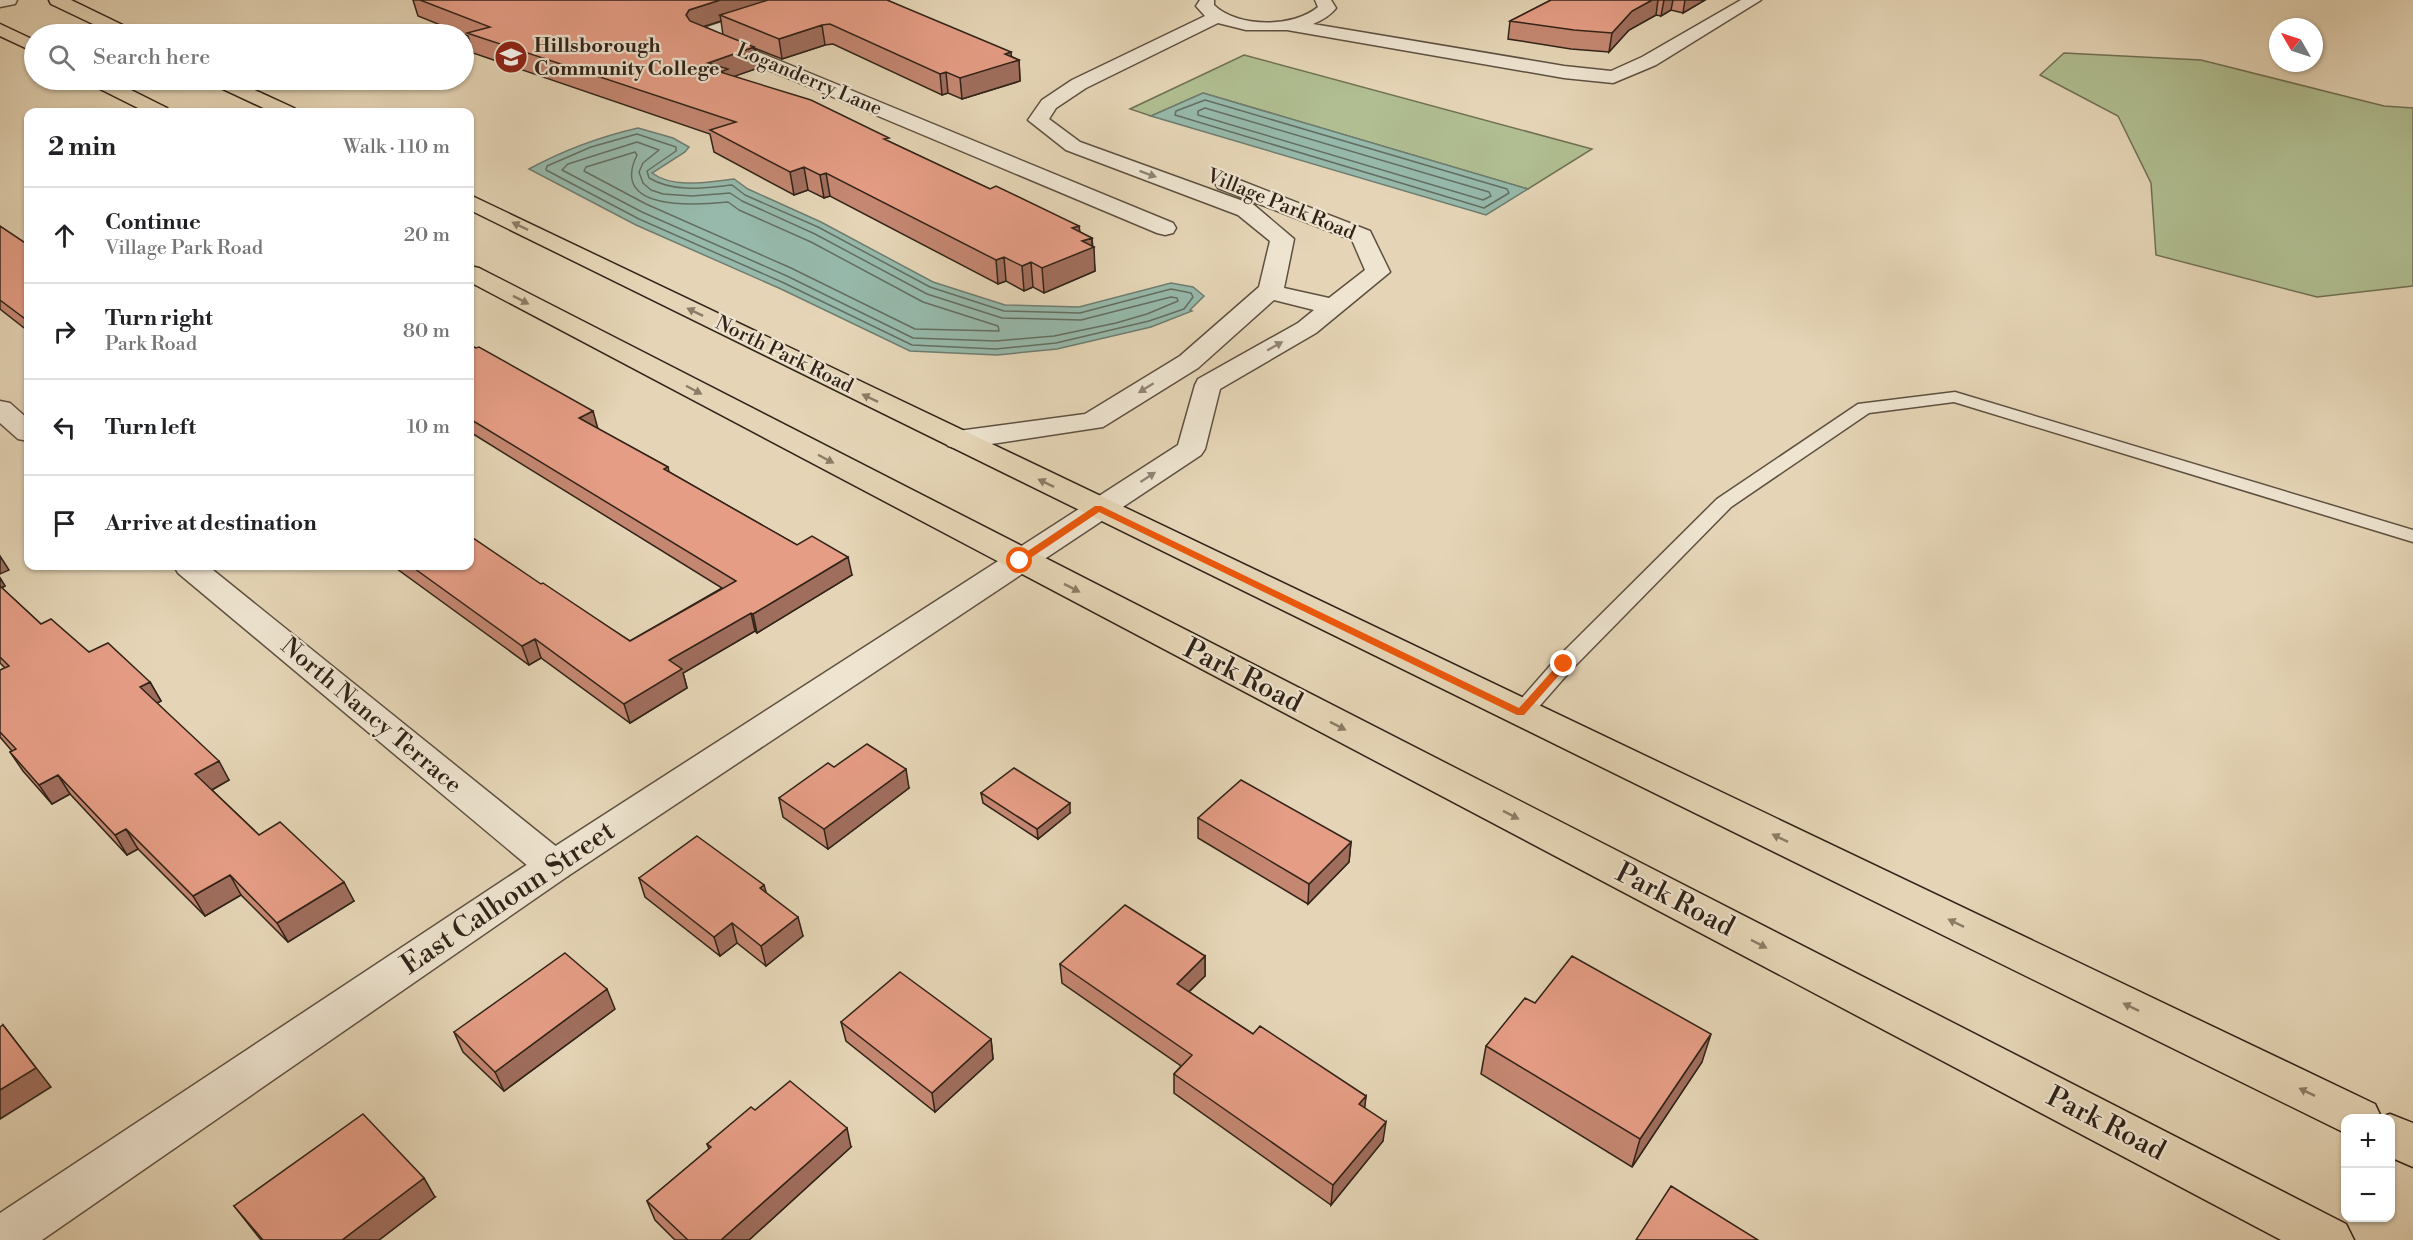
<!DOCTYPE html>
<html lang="en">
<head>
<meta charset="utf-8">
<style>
  body { margin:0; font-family:"Libre Bodoni",serif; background:#f6f6f6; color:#202124 }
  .controls { position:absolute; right:18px; bottom:18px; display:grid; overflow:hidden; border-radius:12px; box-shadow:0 2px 4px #0004 }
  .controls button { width:54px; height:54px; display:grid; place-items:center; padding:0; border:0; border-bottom:2px solid #e0e0e0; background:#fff; color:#202124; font:30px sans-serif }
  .compass { position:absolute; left:2269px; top:18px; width:54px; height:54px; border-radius:50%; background:#fff; box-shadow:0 2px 4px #0004; rotate:309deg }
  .stop { position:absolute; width:18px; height:18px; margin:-14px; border:4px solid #ea580c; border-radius:50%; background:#fff }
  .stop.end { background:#ea580c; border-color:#fff; box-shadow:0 2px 6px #0008 }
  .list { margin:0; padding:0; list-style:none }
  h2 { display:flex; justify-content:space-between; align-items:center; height:78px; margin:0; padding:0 24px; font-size:26px }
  h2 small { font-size:20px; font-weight:400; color:#757577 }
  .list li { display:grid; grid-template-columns:39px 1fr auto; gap:18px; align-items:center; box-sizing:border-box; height:96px; padding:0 24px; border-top:2px solid #e0e0e0 }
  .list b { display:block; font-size:22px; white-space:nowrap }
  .list p { margin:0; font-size:20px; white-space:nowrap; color:#757577 }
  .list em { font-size:20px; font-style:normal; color:#757577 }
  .icon { flex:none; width:33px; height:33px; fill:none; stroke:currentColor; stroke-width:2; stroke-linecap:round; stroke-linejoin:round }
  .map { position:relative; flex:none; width:2413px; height:1240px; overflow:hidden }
  .search { position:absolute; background:#fff; box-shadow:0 2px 4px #0004; left:24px; top:24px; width:450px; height:66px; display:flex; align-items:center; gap:15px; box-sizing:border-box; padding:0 21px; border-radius:33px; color:#757577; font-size:22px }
  .panel { position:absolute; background:#fff; box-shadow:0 2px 4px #0004; left:24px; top:108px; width:450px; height:462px; border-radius:12px }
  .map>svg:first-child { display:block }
  .green { fill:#b0be91; stroke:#707054; stroke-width:1.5 }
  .water { fill:#96b9ab; stroke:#6e7d70; stroke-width:1.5 }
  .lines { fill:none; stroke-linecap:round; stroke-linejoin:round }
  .shore { stroke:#646e62; stroke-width:1.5 }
  .service-casing { stroke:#5e5040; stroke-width:3 }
  .minor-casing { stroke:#5e5040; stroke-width:3 }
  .tertiary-casing { stroke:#5e5040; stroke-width:3 }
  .primary-casing { stroke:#312318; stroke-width:3 }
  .service { fill:#eee4d0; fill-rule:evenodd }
  .minor { fill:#eee4d0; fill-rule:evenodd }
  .tertiary { fill:#eee4d0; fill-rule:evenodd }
  .primary { fill:#e5d5b6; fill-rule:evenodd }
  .wall { fill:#c58772; stroke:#312318; stroke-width:1.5; fill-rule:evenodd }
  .shaded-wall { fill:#a06e5d; stroke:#312318; stroke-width:1.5 }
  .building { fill:#e59d85; stroke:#312318; stroke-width:1.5 }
  .oneway { fill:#908474 }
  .oneway2 { fill:#8b7c67 }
  .route { fill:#ea580c }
  .labels { text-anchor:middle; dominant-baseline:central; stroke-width:4.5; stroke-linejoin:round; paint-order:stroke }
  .far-poi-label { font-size:20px; font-weight:bold; fill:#312318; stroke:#eee4d0; text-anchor:start }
  .far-street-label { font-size:20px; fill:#312318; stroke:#eee4d0 }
  .street-label { font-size:24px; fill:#312318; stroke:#eee4d0 }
  .near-street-label { font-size:28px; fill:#312318; stroke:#eee4d0 }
</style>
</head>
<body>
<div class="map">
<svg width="2413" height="1240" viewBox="0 0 2413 1240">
  <rect width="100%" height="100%" fill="#e5d5b6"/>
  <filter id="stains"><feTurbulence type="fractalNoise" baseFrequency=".00333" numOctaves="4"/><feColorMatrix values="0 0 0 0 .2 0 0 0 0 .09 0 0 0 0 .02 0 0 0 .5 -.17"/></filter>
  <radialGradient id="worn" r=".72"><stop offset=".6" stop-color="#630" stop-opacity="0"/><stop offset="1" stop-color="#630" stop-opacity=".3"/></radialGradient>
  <path class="green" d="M2064,53L2201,60L2384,106L2413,108V286L2317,297L2156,255L2151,183L2118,116L2040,75Z
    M1244,55L1592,149L1528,189L1203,93L1151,116L1130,109Z"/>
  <path class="water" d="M1203,93L1528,189L1486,215L1151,116Z
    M638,128L673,138L689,147L685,152L652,173C674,189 708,182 734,179L748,189L821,222L933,282L1005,305L1079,307L1171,283L1193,287L1204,296L1190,310L1192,311L1151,327L1057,349L997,355L910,351L781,289L636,225L529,169C564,150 599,137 638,128Z"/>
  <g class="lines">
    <path class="shore" d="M1205,100L1507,189L1509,193L1484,208L1175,115L1176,111Z
      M1205,108L1489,192L1491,196L1483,200L1198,115V111Z
      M637,134L676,147V151L647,171L649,178C675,193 703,188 732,185L745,195L818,227L930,287L1004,311L1080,313L1171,289L1191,293L1193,297L1184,309L1149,321L1056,343L996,349L912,345L784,283L639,219L546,170L547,166L591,147Z
      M637,142L659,150L643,163L639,172L643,183L651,190L663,194L692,196L730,193L742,201L815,234L927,294L1002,318L1081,320L1171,297L1177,298L1178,301L1147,314L1116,323L1054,336L996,341L913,338L787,276L642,212L562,170L568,164Z
      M635,152L637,155C609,212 696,205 728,202L739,210L811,242L923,302L998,326L999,331L915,329L791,268L646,204L584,171L586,167Z"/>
    <defs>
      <path id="service" d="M1955,392L2413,530V542L1954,402L1869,413L1731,507L1572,669L1529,718L1521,721L1513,718L1510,713L1513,708L1556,659L1717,499L1858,404Z"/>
      <path id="minor" d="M789,0H814L812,4L717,35L1173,223L1176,228L1173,233L1165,235L1157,233L695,39L692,35L695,31Z
        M1200,0H1214V5C1238,28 1293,28 1318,7L1315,0H1331L1336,8C1330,16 1322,20 1313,24L1564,66L1611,71L1642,57L1741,0H1761L1656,65L1613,83L1564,78L1287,30H1246L1218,23L1086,88L1056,108L1049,119L1080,142L1254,205L1294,239L1284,288L1329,298L1365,270L1352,240L1218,188L1215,183L1218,178L1226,176L1234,178L1370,231L1390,272L1316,333L1220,389L1205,449L1201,455L1031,568L1020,570L1009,568L1004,561L1009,554L1178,445L1195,385L1198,379L1298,323L1314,310L1274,300L1198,368L1103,427L958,449L948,446L944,440L948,434L958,431L1085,414L1180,356L1259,287L1270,241L1238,215L1066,150L1028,120L1042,100L1072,80L1205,16L1196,6Z
        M0,401L10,403L28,419V441L18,439L0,423Z
        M174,566H208L568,856L574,866L568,876L554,881L540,876L178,573Z"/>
      <path id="tertiary" d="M0,0H17L15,4L0,7Z
        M1020,552L1031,554L1036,561L1031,568L568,876L42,1240H0V1213L540,856L1009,554Z"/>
      <path id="primary" d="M49,0H71L133,30L136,34H114L51,4Z
        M0,24L34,40V52L0,36Z
        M87,80H111L167,108L170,112H146L90,84Z
        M209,80H233L294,108L297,112H272L212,84Z
        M470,195L2375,1104L2381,1117L2390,1114L2413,1123V1167L2390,1157V1118H2346V1133L2343,1132L470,210Z
        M470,266L479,268L2346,1224L2354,1240H2281L470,282Z"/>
    </defs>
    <use href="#service" class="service-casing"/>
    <use href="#minor" class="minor-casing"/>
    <use href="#tertiary" class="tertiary-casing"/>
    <use href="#primary" class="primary-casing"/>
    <use href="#service" class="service"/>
    <use href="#minor" class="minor"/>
    <use href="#tertiary" class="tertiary"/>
    <use href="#primary" class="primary"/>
  </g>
  <path class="wall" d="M413,0H887L1019,60L1020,81L962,99L948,93L942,95L833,44L825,45L782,59L754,48L758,68L734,76L890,142L990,189L1079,226L1080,232L1092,238L1095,271L1044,293L1033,287L1024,291L1006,281L998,284L830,196L824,198L808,190L794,195L714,152L710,134L473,53L468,36L418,16ZM721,21L723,35L703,26Z
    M1551,0H1705L1683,13L1671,10L1661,16L1656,15L1629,30L1609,52L1571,49L1508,39L1510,21Z
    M0,226L28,245V331L0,309Z
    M470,345L598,429L668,467L669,472L797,545L852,575L757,633L755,631L683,673L687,688L630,723L541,658L529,665L393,566H470L541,584L630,641L722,588L470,432Z
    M0,578L5,586L2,588L41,624L89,652L150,682L161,701L157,703L229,780L212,790L259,835L354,901L288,942L241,895L205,916L138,849L127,855L70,794L52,804L23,771L10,752L12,751L0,737V670L5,668L0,663Z
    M834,767L909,788L828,849L783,817L779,798Z
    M981,793L1070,813L1038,839L983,803Z
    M1198,818L1351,842L1349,862L1308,904L1198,838Z
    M639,878L766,893L803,936L766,966L737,943L720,956L645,897Z
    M1205,956V976L1189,992L1253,1034L1366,1096L1364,1108L1383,1141L1331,1205L1174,1093V1074L1181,1066L1062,983L1060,964Z
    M1535,1003L1702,1062L1632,1167L1481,1074L1486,1046Z
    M615,1009L504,1091L463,1052L454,1032Z
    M841,1022L991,1039L993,1059L935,1112L846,1041Z
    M707,1144L851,1147L749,1240H675L655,1220L647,1201L709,1149Z
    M435,1197L379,1240H261L234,1206Z"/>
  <path class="shaded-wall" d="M720,0H782L720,15L721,21L693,30L686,15L689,10Z
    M1652,0H1658L1656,15L1629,30L1609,52L1612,33L1632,11Z
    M1664,0H1673L1671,10L1661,16Z
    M1685,0H1705L1683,13Z
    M822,25L825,45L782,59L779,39Z
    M754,47L758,68L730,78L708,63Z
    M1011,52L1012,62L1019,60L1020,81L962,99L960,78L1005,54Z
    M946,72L948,93L942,95L940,74Z
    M804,167L808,190L794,195L790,172Z
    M826,173L830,196L824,198L820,175Z
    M1079,226L1081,250L1072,228Z
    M1092,238V247H1094L1095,271L1044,293L1042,268L1082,241Z
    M1004,257L1006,281L998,284L996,260Z
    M1031,262L1033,287L1024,291L1022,266Z
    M593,411L598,429L579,418Z
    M0,556L9,570L0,574Z
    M848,557L852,575L757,633L753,614Z
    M0,578L5,586L0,588Z
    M751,613L755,631L683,673L687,688L630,723L624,704L669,660Z
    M535,639L541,658L529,665L522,646Z
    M150,682L161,701L151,706L140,687Z
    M219,761L229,780L206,793L195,774Z
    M906,769L909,788L828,849L824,829Z
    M58,775L70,794L52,804L39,785Z
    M1070,803V813L1038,839L1037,829Z
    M126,829L138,849L127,855L115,835Z
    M1351,842L1349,862L1308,904L1309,884Z
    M230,875L241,895L205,916L193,896Z
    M344,882L354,901L288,942L277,923Z
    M764,885L770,905L760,888Z
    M798,917L803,936L766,966L761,946Z
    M732,923L737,943L720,956L714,937Z
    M1205,956V976L1177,1003V984Z
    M607,989L615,1009L504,1091L495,1072Z
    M3,1025L51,1087L0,1119V1090Z
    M1711,1034L1702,1062L1632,1167L1640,1139Z
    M991,1039L993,1059L935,1112L932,1093Z
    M1366,1096L1364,1115L1359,1104Z
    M1386,1122L1383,1141L1331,1205L1333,1185Z
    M847,1128L851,1147L749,1240H721Z
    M424,1178L435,1197L379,1240H342Z"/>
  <path class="building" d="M420,0H720L689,10L686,15L690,21L754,47L708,63L728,69L720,72L811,100L889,138L884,139L990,189L996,186L1079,226L1072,228L1092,238L1082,241L1094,247L1042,268L1031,262L1022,266L1004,257L996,260L826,173L820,175L804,167L790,172L710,130L736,122L467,33L490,27Z
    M768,0H887L1011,52L1005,54L1019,60L960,78L946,72L940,74L830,24L822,25L779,39L720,15Z
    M1551,0H1652L1632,11L1612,33L1574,30L1510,21Z
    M0,226L28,245V321L0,300Z
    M470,345L476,348L479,347L593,411L579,418L668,467L664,469L797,545L812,536L848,557L753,614L751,613L669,660L682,669L624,704L535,639L522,646L411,566H470V536L541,584L543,583L630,641L736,581L470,419Z
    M0,586L41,624L51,619L89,652L108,643L150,682L140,687L219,761L195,774L259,835L280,822L344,882L277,923L230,875L193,896L126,829L115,835L58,775L39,785L10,752L16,749L0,732V670L9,666L0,657Z
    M867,744L906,769L824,829L779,798L828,763L834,767Z
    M1014,768L1070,803L1037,829L981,793Z
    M1241,780L1351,842L1309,884L1198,818Z
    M697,836L764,885L760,888L798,917L761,946L732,923L714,937L639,878Z
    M1125,905L1205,956L1177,984L1253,1034L1260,1026L1366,1096L1359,1104L1386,1122L1333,1185L1174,1074L1192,1055L1060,964Z
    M565,953L607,989L495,1072L454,1032Z
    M1572,956L1711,1034L1640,1139L1486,1046L1525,998L1535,1003Z
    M900,972L991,1039L932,1093L841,1022Z
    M3,1025L36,1068L0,1090V1027Z
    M790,1081L847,1128L721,1240H688L647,1201L711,1147L707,1144L751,1107L755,1110Z
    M363,1114L424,1178L342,1240H263L234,1206Z
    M1671,1186L1758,1240H1636Z"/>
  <defs><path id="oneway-solid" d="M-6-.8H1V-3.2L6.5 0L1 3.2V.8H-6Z" transform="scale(1.5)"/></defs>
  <g class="oneway">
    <use href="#oneway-solid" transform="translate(1148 174) rotate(20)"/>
    <use href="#oneway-solid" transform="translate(1275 346) rotate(-30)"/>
    <use href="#oneway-solid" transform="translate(1146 388) rotate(148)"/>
    <use href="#oneway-solid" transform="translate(1148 477) rotate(-33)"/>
  </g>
  <g class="oneway2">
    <use href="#oneway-solid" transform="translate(520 226) rotate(-154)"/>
    <use href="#oneway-solid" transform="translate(521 300) rotate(27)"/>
    <use href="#oneway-solid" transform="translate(695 312) rotate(-154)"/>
    <use href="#oneway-solid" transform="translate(694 390) rotate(28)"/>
    <use href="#oneway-solid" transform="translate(870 398) rotate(-154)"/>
    <use href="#oneway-solid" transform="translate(826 459) rotate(28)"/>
    <use href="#oneway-solid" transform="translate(1046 483) rotate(-154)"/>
    <use href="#oneway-solid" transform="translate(1072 588) rotate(27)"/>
    <use href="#oneway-solid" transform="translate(1338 726) rotate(27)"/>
    <use href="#oneway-solid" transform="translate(1511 815) rotate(27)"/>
    <use href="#oneway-solid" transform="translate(1780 838) rotate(-154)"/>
    <use href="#oneway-solid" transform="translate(1956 923) rotate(-154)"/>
    <use href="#oneway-solid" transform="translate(1759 944) rotate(27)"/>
    <use href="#oneway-solid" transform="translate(2131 1007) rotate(-154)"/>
    <use href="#oneway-solid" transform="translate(2307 1092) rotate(-154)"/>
  </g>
  <path class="route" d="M1095,506H1101L1519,708L1560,662L1564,661L1569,664L1524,715H1517L1099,512L1023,563H1016V559Z"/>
  <defs>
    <symbol id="university-disc" viewBox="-11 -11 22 22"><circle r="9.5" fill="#8f2418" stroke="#eee4d0"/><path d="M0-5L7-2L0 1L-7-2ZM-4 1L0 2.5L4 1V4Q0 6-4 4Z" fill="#fff"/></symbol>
  </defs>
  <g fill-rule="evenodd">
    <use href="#university-disc" x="492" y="38" width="38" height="38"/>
  </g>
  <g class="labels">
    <g class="far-poi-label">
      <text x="534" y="46">Hillsborough<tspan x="534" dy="23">Community College</tspan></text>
    </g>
    <g class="far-street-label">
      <text transform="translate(809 80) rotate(23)">Loganderry Lane</text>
      <text transform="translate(1281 205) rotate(22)">Village Park Road</text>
      <text transform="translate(784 355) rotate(26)">North Park Road</text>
    </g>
    <g class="street-label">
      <text transform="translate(371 716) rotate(40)">North Nancy Terrace</text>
    </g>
    <g class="near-street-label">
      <text transform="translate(1243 676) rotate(27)">Park Road</text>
      <text transform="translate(508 898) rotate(-34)">East Calhoun Street</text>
      <text transform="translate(1675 900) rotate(27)">Park Road</text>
      <text transform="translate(2106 1124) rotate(27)">Park Road</text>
    </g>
  </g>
  <rect width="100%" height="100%" filter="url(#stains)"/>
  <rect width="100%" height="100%" fill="url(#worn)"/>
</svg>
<div class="controls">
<button>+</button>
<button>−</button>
</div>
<svg class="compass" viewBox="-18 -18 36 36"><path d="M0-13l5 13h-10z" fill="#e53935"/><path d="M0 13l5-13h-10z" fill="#757577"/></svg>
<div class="stop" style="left:1020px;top:561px"></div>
<div class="stop end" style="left:1564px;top:664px"></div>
<div class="search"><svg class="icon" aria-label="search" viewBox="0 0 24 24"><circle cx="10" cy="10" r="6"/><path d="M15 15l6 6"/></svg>Search here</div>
<section class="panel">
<h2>2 min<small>Walk · 110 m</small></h2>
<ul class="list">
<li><svg class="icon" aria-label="ahead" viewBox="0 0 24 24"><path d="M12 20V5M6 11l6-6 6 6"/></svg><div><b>Continue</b><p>Village Park Road</p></div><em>20 m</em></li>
<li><svg class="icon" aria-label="right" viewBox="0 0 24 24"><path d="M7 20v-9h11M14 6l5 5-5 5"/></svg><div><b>Turn right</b><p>Park Road</p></div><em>80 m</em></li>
<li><svg class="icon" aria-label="left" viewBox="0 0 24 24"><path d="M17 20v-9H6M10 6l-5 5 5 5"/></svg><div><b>Turn left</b></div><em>10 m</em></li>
<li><svg class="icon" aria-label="arrive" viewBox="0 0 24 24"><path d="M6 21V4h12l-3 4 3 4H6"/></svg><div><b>Arrive at destination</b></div></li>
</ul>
</section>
</div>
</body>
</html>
